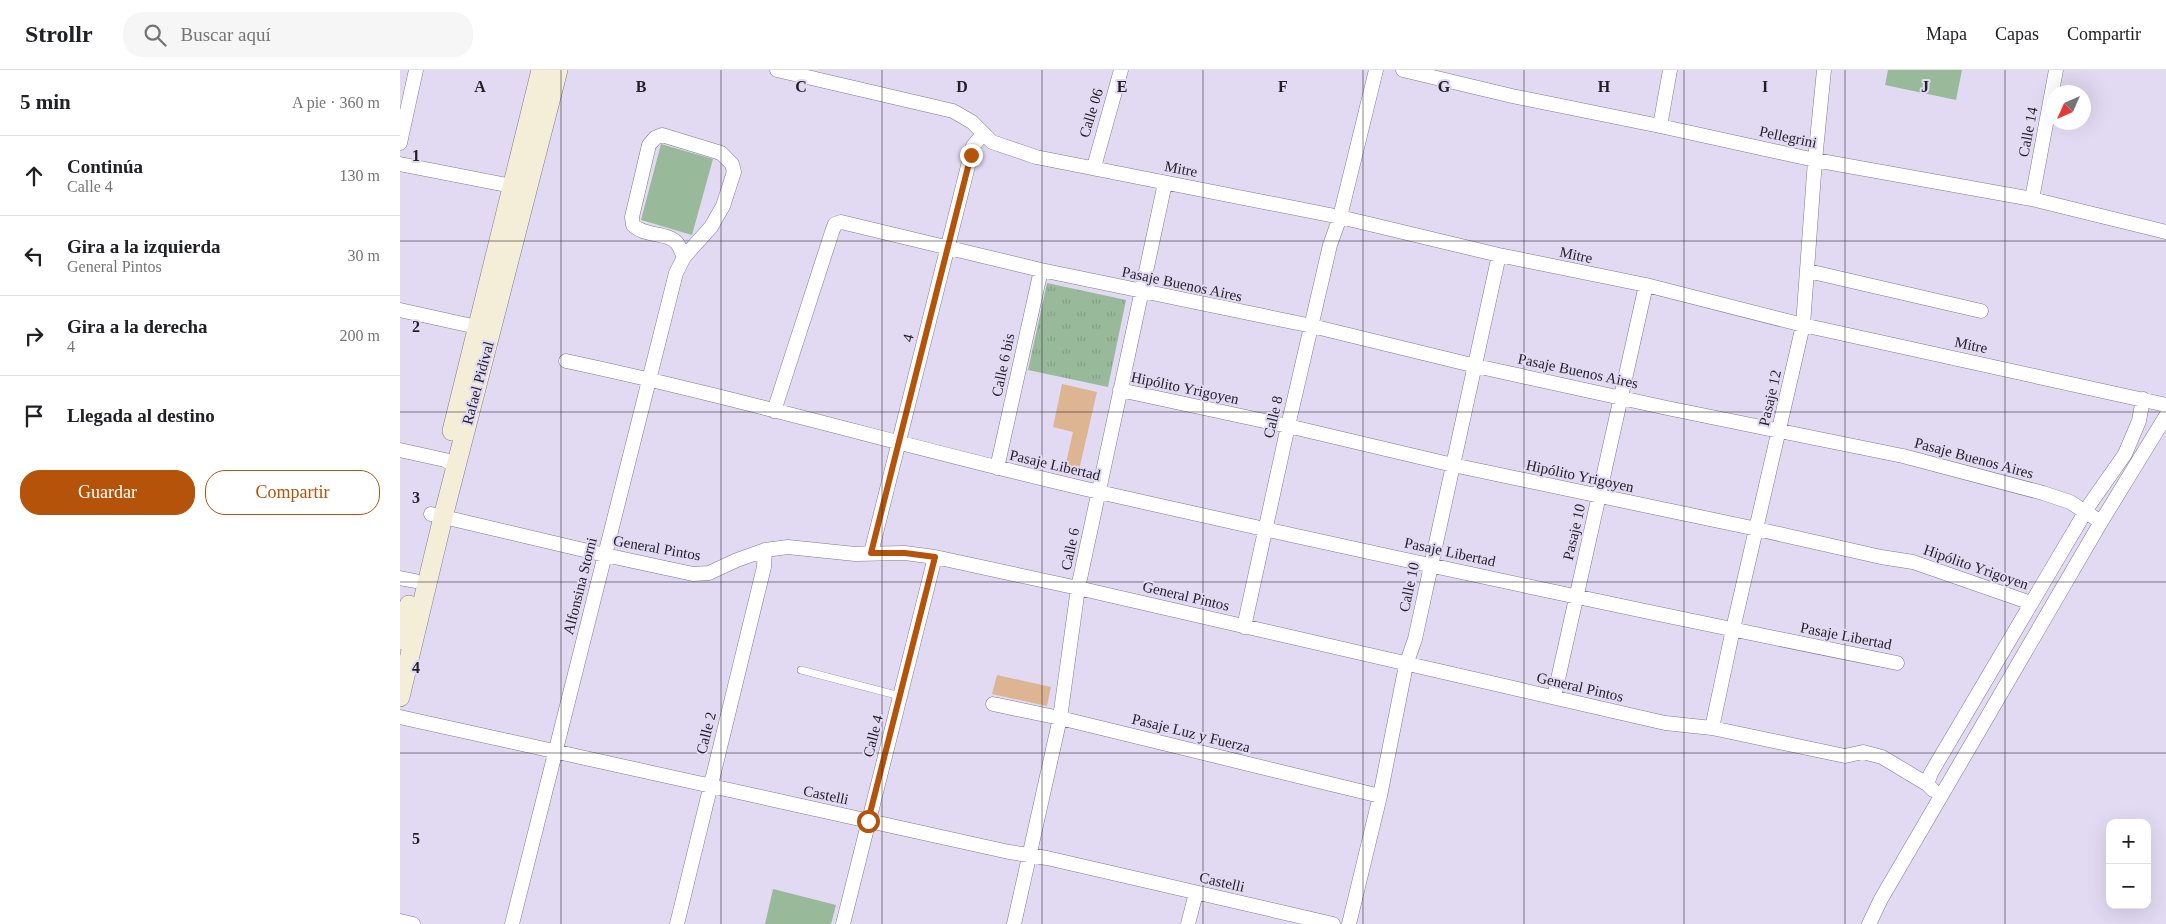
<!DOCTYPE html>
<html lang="es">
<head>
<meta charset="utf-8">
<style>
  body { margin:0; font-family:"Times New Roman",serif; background:#f6f6f6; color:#202124 }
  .controls { position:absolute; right:15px; bottom:15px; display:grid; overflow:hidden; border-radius:10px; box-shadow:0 5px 20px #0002 }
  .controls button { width:45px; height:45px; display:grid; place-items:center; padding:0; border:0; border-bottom:1px solid #e0e0e0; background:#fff; color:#202124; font:25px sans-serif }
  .compass { position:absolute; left:1646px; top:15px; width:45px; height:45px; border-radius:50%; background:#fff; box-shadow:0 5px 20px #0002; rotate:225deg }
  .stop { position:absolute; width:15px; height:15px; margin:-11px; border:4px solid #b45309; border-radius:50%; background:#fff }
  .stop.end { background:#b45309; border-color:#fff; box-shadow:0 1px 5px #0008 }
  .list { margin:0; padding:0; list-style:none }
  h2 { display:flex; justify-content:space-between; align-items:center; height:65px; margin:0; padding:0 20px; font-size:21px }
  h2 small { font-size:16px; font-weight:400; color:#757577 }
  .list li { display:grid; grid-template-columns:32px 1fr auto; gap:15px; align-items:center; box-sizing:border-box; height:80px; padding:0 20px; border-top:1px solid #e0e0e0 }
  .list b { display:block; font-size:19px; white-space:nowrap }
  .list p { margin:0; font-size:16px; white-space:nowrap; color:#757577 }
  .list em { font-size:16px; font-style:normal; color:#757577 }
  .actions { display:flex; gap:10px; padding:15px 20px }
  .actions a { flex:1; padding:11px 0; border:1px solid #b45309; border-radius:20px; text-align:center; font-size:18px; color:#b45309 }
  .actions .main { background:#b45309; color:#fff }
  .icon { flex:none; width:28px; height:28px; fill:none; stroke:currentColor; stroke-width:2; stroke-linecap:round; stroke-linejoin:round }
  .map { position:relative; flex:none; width:1766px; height:854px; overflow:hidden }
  header { display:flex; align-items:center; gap:30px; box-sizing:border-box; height:70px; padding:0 25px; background:#fff; border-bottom:1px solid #e0e0e0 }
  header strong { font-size:24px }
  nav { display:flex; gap:28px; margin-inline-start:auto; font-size:18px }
  .search { width:350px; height:45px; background:#f6f6f6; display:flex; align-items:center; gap:12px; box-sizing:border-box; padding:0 18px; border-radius:20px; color:#757577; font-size:19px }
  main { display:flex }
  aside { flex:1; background:#fff }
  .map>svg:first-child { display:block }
  .park { fill:url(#park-tufts) }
  .pitch { fill:#99ba9a }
  .building { fill:#ddb592 }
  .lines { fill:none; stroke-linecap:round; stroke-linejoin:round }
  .lane-casing { stroke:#81798f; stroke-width:8 }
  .street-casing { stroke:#81798f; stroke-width:15 }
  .secondary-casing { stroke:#81798f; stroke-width:20 }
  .lane { stroke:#fff; stroke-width:7 }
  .street { stroke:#fff; stroke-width:14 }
  .secondary { stroke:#f4eed8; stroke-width:19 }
  .route { stroke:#b45309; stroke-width:6 }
  .grid { fill:none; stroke:#221f28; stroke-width:1; stroke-opacity:0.55 }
  .labels { text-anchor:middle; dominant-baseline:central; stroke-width:4; stroke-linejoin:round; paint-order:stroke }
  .street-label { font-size:15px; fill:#221f28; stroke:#e2daf2 }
  .grid-label { font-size:16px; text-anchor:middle; font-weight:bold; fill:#221f28; stroke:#e2daf2; stroke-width:4; stroke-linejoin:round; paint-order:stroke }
</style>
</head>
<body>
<header>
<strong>Strollr</strong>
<div class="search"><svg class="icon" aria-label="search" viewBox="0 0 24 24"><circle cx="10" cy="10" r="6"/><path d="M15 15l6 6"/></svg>Buscar aquí</div>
<nav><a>Mapa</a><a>Capas</a><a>Compartir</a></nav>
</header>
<main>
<aside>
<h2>5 min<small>A pie · 360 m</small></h2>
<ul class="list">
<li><svg class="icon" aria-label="ahead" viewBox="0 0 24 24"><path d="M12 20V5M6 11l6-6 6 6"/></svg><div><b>Continúa</b><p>Calle 4</p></div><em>130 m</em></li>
<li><svg class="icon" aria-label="left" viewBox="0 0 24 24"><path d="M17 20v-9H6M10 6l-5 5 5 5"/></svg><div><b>Gira a la izquierda</b><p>General Pintos</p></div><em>30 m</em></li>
<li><svg class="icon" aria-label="right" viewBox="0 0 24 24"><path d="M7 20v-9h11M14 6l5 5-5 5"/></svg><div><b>Gira a la derecha</b><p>4</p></div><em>200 m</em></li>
<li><svg class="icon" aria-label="arrive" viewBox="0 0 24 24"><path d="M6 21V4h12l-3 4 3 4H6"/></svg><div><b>Llegada al destino</b></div></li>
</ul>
<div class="actions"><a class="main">Guardar</a><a>Compartir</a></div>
</aside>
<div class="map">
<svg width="1766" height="854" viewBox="0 0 1766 854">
  <defs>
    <pattern id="park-tufts" width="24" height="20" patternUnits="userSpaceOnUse" patternTransform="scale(1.25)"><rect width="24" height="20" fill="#99ba9a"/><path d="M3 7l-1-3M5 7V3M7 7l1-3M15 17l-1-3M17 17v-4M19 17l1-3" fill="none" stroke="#849f85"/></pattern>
  </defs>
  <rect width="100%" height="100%" fill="#e2daf2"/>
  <path class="park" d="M647,213L726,230L708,317L628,300Z"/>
  <path class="pitch" d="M1488,0H1562L1556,30L1485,15Z
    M261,74L313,89L292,165L241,150Z
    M373,819L436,835L431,854H365Z"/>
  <path class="building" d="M662,314L697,322L679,400L665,397L673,362L653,357Z
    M597,605L651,617L647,636L592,624Z"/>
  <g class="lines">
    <defs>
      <path id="lane" d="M401,600L500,626"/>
      <path id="street" d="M377,0L553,41L572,52L592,72L636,87L940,147L1099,185L1246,215L1403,255L1766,335
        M1003,0L1112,26L1260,56L1415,90L1632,129L1766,162
        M1260,56L1270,0
        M0,73L16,0
        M0,94L112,116
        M694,97L721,0
        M1632,129L1656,0
        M1408,201L1581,241
        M0,240L77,257
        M166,291C345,329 521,381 699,422C964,482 1230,539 1497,593
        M720,320L888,356L1053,395L1357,459L1481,487L1513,492L1631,533
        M374,341L432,162L435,154L441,152L641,200L912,256L1076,296L1267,338L1503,386L1643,423L1670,432L1701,452
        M0,380L45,390L56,396
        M597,398L641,200
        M31,444L205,485L293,504L309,503L337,490L365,480L388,477L455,484L505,483L535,487L678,518L1265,653L1312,658L1445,686L1463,682L1482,687L1527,714
        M471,483L573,76L583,64
        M0,508L15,511
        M844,557L888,356L930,175L940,147L976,0
        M1154,627L1246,215
        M593,634L660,648L980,726
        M0,647L609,782L647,788L933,854
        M1312,658L1333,559L1403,255L1415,90L1424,0
        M1533,720L1527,714L1531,703L1690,434L1725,384L1739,351L1743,329
        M0,851L13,854
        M112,854L276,203L284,187L311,157L323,136L334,102L332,94L321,83L262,65L255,68L249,75L232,147L233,155C245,167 268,162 277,173C280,177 282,183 284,187
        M277,854L364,497L365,480
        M443,854L535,487
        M614,854L660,648L678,518L765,113
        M788,854L796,823
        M949,854L980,726L1006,595L1015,569L1099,185
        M1469,854L1481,829L1701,452L1766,346"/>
      <path id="secondary" d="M52,361L141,0
        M0,570L9,535
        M0,627L43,447L158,0"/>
    </defs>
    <use href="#lane" class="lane-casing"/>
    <use href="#street" class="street-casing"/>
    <use href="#secondary" class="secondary-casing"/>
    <use href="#lane" class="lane"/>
    <use href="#street" class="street"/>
    <use href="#secondary" class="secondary"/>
  </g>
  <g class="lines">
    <path class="route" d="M468,751L535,487L505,483H471L571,85"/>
  </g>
  <path class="grid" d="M161,0V854M321,0V854M482,0V854M642,0V854M803,0V854M963,0V854M1124,0V854M1284,0V854M1445,0V854M1605,0V854M0,171H1766M0,342H1766M0,512H1766M0,683H1766"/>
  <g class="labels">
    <g class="street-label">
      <text transform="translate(691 43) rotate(-73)">Calle 06</text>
      <text transform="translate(1628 62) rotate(-79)">Calle 14</text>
      <text transform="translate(1388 67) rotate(12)">Pellegrini</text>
      <text transform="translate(781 99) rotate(11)">Mitre</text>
      <text transform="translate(1176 185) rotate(12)">Mitre</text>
      <text transform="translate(782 214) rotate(12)">Pasaje Buenos Aires</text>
      <text transform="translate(508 268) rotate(-76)">4</text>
      <text transform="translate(1571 275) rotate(12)">Mitre</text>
      <text transform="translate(603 295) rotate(-78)">Calle 6 bis</text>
      <text transform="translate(1178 301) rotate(12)">Pasaje Buenos Aires</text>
      <text transform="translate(78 313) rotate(-75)">Rafael Pidival</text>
      <text transform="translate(785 318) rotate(12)">Hipólito Yrigoyen</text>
      <text transform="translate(1370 328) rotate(-77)">Pasaje 12</text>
      <text transform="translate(873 347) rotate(-77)">Calle 8</text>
      <text transform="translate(1574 388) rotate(15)">Pasaje Buenos Aires</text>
      <text transform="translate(655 395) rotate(13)">Pasaje Libertad</text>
      <text transform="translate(1180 406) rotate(12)">Hipólito Yrigoyen</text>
      <text transform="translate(1174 462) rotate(-77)">Pasaje 10</text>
      <text transform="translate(257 478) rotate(10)">General Pintos</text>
      <text transform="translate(670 479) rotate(-78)">Calle 6</text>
      <text transform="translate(1050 482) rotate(12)">Pasaje Libertad</text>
      <text transform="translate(1576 497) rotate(19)">Hipólito Yrigoyen</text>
      <text transform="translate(180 516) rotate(-76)">Alfonsina Storni</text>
      <text transform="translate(1009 517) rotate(-78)">Calle 10</text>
      <text transform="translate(786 526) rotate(13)">General Pintos</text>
      <text transform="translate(1446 566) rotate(11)">Pasaje Libertad</text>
      <text transform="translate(1180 617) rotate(13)">General Pintos</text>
      <text transform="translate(306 663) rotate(-76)">Calle 2</text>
      <text transform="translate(791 663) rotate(14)">Pasaje Luz y Fuerza</text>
      <text transform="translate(473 666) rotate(-76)">Calle 4</text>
      <text transform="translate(426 725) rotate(12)">Castelli</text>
      <text transform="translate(822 812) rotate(13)">Castelli</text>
    </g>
  </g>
  <g class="grid-label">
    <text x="80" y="22">A</text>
    <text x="241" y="22">B</text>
    <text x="401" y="22">C</text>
    <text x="562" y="22">D</text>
    <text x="722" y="22">E</text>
    <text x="883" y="22">F</text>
    <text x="1044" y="22">G</text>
    <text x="1204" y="22">H</text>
    <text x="1365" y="22">I</text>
    <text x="1525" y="22">J</text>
    <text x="16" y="91">1</text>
    <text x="16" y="262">2</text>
    <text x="16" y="433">3</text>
    <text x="16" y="603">4</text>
    <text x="16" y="774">5</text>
  </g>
</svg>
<div class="controls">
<button>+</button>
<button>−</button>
</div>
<svg class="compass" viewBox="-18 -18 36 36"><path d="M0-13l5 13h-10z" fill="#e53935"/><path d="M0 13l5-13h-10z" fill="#757577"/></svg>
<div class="stop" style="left:468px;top:751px"></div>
<div class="stop end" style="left:571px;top:85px"></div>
</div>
</main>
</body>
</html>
